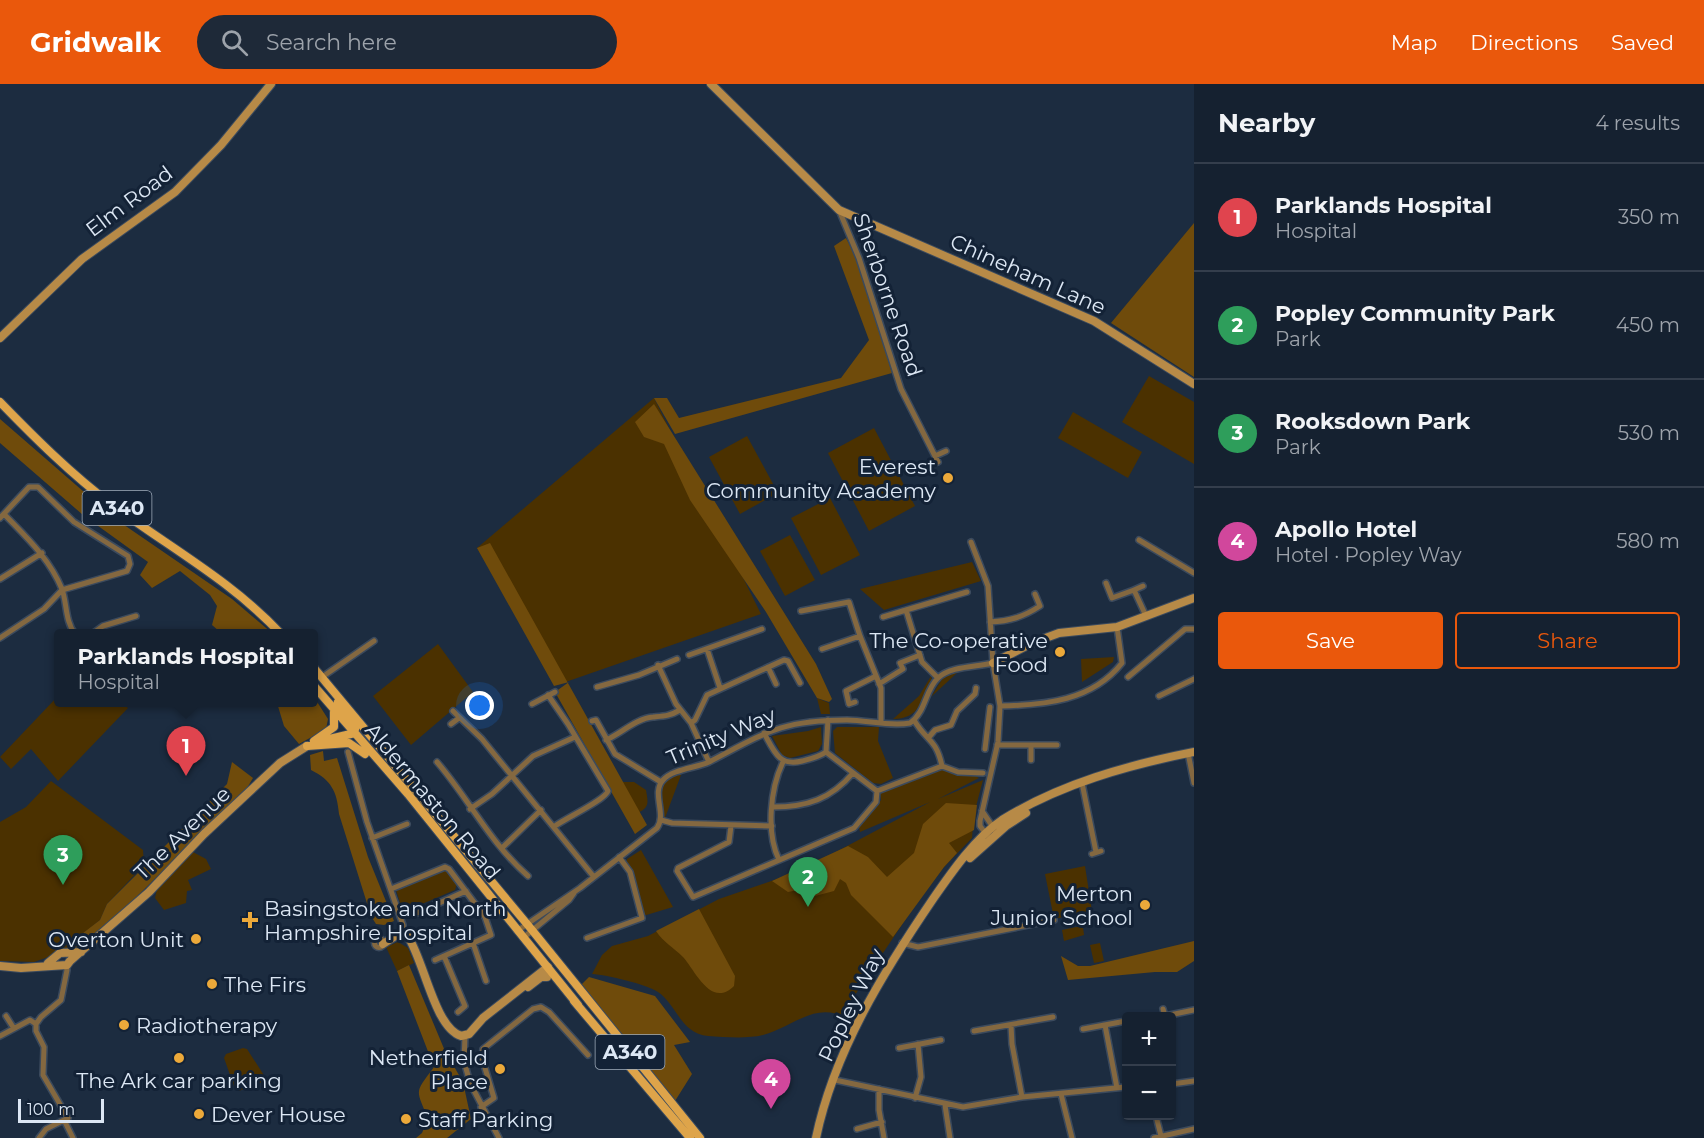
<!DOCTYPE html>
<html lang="en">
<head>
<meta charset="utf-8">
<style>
  body { margin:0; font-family:Montserrat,sans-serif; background:#1e2938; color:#f1f3f6 }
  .controls { position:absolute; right:18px; bottom:18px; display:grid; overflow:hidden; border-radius:6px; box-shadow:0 2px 4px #0004 }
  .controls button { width:54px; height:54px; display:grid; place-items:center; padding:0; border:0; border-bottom:2px solid #343e4c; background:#152130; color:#f1f3f6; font:30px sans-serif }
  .scale { position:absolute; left:18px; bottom:15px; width:86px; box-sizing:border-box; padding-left:6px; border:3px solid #dce7f4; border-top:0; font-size:16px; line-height:21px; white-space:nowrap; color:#dce7f4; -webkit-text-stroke:4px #132236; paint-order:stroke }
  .you { position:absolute; left:480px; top:622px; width:21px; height:21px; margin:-15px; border:4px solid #fff; border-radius:50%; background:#1a73e8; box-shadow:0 0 0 9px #1a73e833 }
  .badge { display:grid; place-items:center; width:39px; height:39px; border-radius:50%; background:#ea580c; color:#fff; font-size:20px; font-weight:700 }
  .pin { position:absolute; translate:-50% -50px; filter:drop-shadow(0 2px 3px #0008) }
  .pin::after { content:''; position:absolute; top:32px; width:21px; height:18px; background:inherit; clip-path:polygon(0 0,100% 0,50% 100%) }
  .popup { position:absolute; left:54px; top:545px; width:264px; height:78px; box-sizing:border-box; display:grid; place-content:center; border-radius:6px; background:#152130; filter:drop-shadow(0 2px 4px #0005); font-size:20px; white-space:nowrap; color:#9da3ab }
  .popup b { font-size:22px; color:#f1f3f6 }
  .popup::after { content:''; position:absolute; left:50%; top:100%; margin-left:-12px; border:12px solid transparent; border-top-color:#152130 }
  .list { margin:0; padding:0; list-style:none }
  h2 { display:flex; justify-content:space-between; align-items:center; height:78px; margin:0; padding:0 24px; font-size:26px }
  h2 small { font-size:20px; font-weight:400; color:#9da3ab }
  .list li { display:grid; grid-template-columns:39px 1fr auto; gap:18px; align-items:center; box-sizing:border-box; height:108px; padding:0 24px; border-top:2px solid #343e4c }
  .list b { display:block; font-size:22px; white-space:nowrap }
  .list p { margin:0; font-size:20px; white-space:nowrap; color:#9da3ab }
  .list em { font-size:20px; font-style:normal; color:#9da3ab }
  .actions { display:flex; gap:12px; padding:18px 24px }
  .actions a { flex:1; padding:14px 0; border:2px solid #ea580c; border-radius:6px; text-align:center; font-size:21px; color:#ea580c }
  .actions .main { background:#ea580c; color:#fff }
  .icon { flex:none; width:33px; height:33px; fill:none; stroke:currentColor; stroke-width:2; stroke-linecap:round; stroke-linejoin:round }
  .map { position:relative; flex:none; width:1194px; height:1054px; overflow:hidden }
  header { display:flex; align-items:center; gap:36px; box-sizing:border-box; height:84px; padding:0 30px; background:#ea580c; color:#fff }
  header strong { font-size:28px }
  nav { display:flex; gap:33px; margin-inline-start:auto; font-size:21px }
  .search { width:420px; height:54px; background:#1e2938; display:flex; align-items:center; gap:15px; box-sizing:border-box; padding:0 21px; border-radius:33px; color:#9da3ab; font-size:22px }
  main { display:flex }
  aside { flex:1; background:#152130 }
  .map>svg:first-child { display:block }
  .green { fill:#4b3100 }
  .forest { fill:#6f4b0b }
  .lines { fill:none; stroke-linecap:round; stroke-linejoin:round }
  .street-casing { stroke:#3b4a5d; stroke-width:8 }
  .secondary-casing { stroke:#3b4a5d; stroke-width:10 }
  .primary-casing { stroke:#3b4a5d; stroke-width:10 }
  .street { stroke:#846840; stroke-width:5 }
  .secondary { stroke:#b78a47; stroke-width:8 }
  .primary { stroke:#dea44a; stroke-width:8 }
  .poi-dot { fill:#eca93a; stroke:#132236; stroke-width:2 }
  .labels { text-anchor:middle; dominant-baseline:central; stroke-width:6; stroke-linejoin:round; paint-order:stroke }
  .shield { fill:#132236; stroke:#a0acbb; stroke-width:1.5 }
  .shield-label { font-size:20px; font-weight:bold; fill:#dce7f4 }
  .street-label { font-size:21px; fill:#dce7f4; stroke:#132236 }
  .poi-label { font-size:21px; fill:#dce7f4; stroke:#132236; text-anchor:end }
</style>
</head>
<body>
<header>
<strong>Gridwalk</strong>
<div class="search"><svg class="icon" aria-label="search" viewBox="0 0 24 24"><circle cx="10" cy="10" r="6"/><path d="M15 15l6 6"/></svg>Search here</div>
<nav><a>Map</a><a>Directions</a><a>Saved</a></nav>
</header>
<main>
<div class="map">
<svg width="1194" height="1054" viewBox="0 0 1194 1054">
  <rect width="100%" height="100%" fill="#1c2c40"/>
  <path class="green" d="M1149,292L1194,318V380L1122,338Z
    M654,314L761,530L557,601L477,464Z
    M1073,328L1142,368L1128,394L1058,354Z
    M874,344L915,422L869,447L828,369Z
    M747,352L778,409L740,430L709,373Z
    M830,414L860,471L821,491L791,434Z
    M790,451L815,496L785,512L760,467Z
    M972,478L981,497L884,526L860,505Z
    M438,560L473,608L411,661L373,612Z
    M1114,573L1113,578L1082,598L1081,575Z
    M958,588L931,613L944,592Z
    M931,592L932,596C921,616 920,635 893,635L919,612Z
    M58,612V618L122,619L128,624L58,697L31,665L11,685L0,673Z
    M817,614L829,619L830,630H821Z
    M821,643L822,660L818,667L790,674L782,671L772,652L808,647Z
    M837,643H879L878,657L893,694L881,700L873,699L835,669L833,647Z
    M941,685L966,691L970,689L979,694L938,715L983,696L974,730L972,754L944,783L915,821L853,914L848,935C816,916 793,943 763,951C747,955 724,953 708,952C681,950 677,921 658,908C646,900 607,891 592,890L602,871L612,862L648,852L719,815L800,787L930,718L860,748L859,743L881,716L880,709Z
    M680,690L681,691L665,734L662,732L661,702L666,695Z
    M51,697L143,766L144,781L107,820L100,836L75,856L74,864L34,878L2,877H0V738L26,723Z
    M622,698H634L646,706C648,718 650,723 638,729Z
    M641,766L673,823L643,832L626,781L627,775Z
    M193,768L206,775L211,785L188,796L192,806L187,807L186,819L164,826L155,814L157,805Z
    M1085,782L1092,827L1054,835L1045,790Z
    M442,786H446L457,800L455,806L403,828L396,806Z
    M1076,843H1083L1084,851L1064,857L1062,846Z
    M398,858L408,864L414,879L397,887L386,863Z
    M1100,859L1104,877L1094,879L1090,861Z
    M243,964L247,965L267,996L239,1007L234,1002L224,974L226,970Z"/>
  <path class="forest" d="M1194,139V293L1111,239Z
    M846,154L859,179L892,289L675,350L654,314H667L679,334L841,294L869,256L834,162Z
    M654,320L816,580L832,615L829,618L817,614L766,528L690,416L664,360L644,353L635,338Z
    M0,335L114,434L232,515L272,549L219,547L212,541L217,522L210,511L180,487L152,504L140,491L148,478L83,431L0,359Z
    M490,459L647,741L635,750L555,608L569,598L554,602L477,464Z
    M314,613L328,635L326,645L299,660L284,642L277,619L314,618Z
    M323,667L324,677L337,674L368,773L394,837L384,841L376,840L371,832L339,730C337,707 331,696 311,686L310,671Z
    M232,678L253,694L247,704L110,839L82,863L74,864V856L100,836L107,820L227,700Z
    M946,719L977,721L974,746L949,759L957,769L944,783L893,853L851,811L846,799L840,795L834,807L815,812L803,805L788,808L772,797L848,762L868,773L887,793L914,769L923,740Z
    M699,825L735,892L734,902C711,925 695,886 683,873C673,863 664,859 656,847Z
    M1194,857V877L1177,888H1155L1068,896L1061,872L1078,882H1090Z
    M409,881L445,967L463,998L471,1035L447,1054H416L422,1049L428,1034C415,1004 415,1009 434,983L397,887Z
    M589,893L655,912L690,958L674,961L692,990L675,1017L581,901Z"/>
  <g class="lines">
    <defs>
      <path id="street" d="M839,126L859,174L901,305L938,378
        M935,372L946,367
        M4,430C27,454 49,474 62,505C67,519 65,537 75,550
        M0,434L29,403H38L74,438L128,472L130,480L127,487L62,506
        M1139,456L1194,489
        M971,458L988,502L993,579L1000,622L998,658L980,737V742L991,756
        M0,495L42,469
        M1106,499L1112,514L1134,506L1146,532
        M1134,506L1143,502
        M801,527L849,518L860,552L881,604V639
        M883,533L906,526
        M990,538C1010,537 1023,533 1040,522L1035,510
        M92,550L103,542L136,532
        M0,554L44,525L62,506
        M707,565L720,604
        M822,565L860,552
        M689,571L762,545
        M658,581L676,620L691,639L709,678
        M768,583L776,600
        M325,591L374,557
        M1128,593L1185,545H1194
        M938,594L922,578L906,526L967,508
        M879,600L903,585L900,579L920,571
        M597,603L639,591L677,575
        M548,611L568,640L608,707C605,716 566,734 555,742
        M1159,612L1194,595
        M855,618L849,620L846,607L876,592
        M532,620L555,608
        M1000,622C1045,621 1092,617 1122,579L1117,543
        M453,627L482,655L594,793
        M914,636C926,657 936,654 942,682
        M592,637L596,636L615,670L661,698
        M691,639L695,636L707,611L784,576L788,577L800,599
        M451,640L459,634
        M764,649C774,667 779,683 802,677C810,675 819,673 826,668L828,636
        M929,653L935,646L951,641L957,627L975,610L976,604
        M606,656C620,650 637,634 653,633C664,632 670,632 680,626
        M997,661H1057
        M985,665L990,623
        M348,668L367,738L403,841V849
        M826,668L877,707
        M1188,669L1194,699
        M1031,676V661
        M437,678C469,715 490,759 528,792
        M1082,699L1096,768
        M877,707L942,682L958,688L983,689
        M773,723C807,723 831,715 853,689
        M470,725L492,710L533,672L575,653
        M982,727L995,746
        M661,736L672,739L772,742
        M731,742L729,758L678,784L677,787L693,813L854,744L876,718L877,707
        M372,754L407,740
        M502,764L541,726
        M1092,770L1101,767
        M779,776C766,749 770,705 783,678
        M391,805L445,783L449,785L485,833L491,851L435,876
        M417,829L466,807
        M517,847L580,804L657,744C667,730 651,709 663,696C673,685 696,684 709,678C765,649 781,636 847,636C867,636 890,643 910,639C926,628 925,606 938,594C950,582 977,583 993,579
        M523,854L569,816L574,809
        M587,854L642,834L630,788L619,773
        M374.5 859a4.5 4.5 0 1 1 9 0a4.5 4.5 0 1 1-9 0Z
        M473,859L486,897
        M902,859L918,863L1054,836
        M444,872L465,922L458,928
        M66,882L67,886L61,916L41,933L36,940V947L44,963L43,991L68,1034L64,1036L73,1054
        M1163,925L1165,932L1194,926
        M6,932L13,943
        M1011,941L1012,960L1022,1013
        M1105,941L1117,1004
        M1083,945L1126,937
        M974,947L1053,933
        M0,952L30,936L36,940
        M465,952L464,977L470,999L499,1054
        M899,964L941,956
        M835,996L963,1023L1022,1013L1126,1003
        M1172,1000L1194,997
        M879,1005V1026L884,1054
        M1061,1010L1072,1054
        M915,1014L921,993L918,960
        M945,1021L950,1054
        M481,1023L494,1014L482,974L483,965L533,925L541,923L549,928L588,971
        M1156,1032L1161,1052
        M857,1045L882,1038
        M39,1054L46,1045L64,1036
        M1154,1054L1194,1045"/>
      <path id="secondary" d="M711,0L839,126L1094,237L1194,300
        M0,254L82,175L175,108L221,61L271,0
        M993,579L1032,559L1059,549L1117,543L1194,514
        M970,774L1006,742L1026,729
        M400,849L407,851C424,875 434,943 461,952L469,950L483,934L548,883
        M383,860L400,849
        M48,879L60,869L81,868
        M0,882L21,884L67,881L70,877L149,808L204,750L280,679L307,662
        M528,903L541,893H547
        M816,1054C834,967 884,887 933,815C951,789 976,753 1002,736C1060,700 1128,681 1194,668"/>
      <path id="primary" d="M0,318C34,353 71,390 111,420C167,462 232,497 281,550
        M314,584L532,846L700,1054
        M314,602L408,710L578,921
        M338,618L355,645
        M314,657L334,643V628
        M321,657L355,649
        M307,662L349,659L365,670
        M574,917L690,1054"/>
    </defs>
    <use href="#street" class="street-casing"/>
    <use href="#secondary" class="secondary-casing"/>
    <use href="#primary" class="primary-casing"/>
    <use href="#street" class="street"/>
    <use href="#secondary" class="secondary"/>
    <use href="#primary" class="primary"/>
  </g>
  <g class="poi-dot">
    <circle cx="948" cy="394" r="6"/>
    <circle cx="1060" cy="568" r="6"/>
    <circle cx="1145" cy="821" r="6"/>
    <path d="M247 827h6v6h6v6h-6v6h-6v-6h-6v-6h6z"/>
    <circle cx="196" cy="855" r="6"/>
    <circle cx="212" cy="900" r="6"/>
    <circle cx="124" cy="941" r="6"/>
    <circle cx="179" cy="974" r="6"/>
    <circle cx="500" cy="985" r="6"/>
    <circle cx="199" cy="1030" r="6"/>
    <circle cx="406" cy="1035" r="6"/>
  </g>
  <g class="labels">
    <g class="shield">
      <rect x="82.5" y="407" width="69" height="34" rx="4.5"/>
      <rect x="595.5" y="951" width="69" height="34" rx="4.5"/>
    </g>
    <g class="shield-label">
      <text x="117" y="424">A340</text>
      <text x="630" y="968">A340</text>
    </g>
    <g class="street-label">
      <text transform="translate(129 117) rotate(-37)">Elm Road</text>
      <text transform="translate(1028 190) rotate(24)">Chineham Lane</text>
      <text transform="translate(888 211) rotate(71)">Sherborne Road</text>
      <text transform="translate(721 652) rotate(-23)">Trinity Way</text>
      <text transform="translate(433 717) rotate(50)">Aldermaston Road</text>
      <text transform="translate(182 749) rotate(-44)">The Avenue</text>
      <text transform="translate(851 921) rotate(-64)">Popley Way</text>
    </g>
    <g class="poi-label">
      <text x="936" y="382">Everest<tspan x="936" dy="24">Community Academy</tspan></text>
      <text x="1048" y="556">The Co-operative<tspan x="1048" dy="24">Food</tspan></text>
      <text x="1133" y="809">Merton<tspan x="1133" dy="24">Junior School</tspan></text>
      <text x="264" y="824" text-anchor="start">Basingstoke and North<tspan x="264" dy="24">Hampshire Hospital</tspan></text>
      <text x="184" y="855">Overton Unit</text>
      <text x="224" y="900" text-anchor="start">The Firs</text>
      <text x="136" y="941" text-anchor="start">Radiotherapy</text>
      <text x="488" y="973">Netherfield<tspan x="488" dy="24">Place</tspan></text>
      <text x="179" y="996" text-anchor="middle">The Ark car parking</text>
      <text x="211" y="1030" text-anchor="start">Dever House</text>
      <text x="418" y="1035" text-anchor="start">Staff Parking</text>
    </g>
  </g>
</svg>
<div class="controls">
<button>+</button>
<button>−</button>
</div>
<div class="scale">100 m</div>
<div class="you"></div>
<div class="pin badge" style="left:186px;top:692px;background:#e0444e">1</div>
<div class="popup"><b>Parklands Hospital</b>Hospital</div>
<div class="pin badge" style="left:808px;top:823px;background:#2e9e5b">2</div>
<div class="pin badge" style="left:63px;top:801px;background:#2e9e5b">3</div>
<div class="pin badge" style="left:771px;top:1025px;background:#d1479c">4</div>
</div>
<aside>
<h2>Nearby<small>4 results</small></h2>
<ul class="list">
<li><span class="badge" style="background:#e0444e">1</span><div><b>Parklands Hospital</b><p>Hospital</p></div><em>350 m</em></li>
<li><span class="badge" style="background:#2e9e5b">2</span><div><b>Popley Community Park</b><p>Park</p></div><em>450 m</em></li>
<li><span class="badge" style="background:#2e9e5b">3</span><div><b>Rooksdown Park</b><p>Park</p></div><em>530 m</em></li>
<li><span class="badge" style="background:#d1479c">4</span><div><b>Apollo Hotel</b><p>Hotel · Popley Way</p></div><em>580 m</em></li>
</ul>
<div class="actions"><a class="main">Save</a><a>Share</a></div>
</aside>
</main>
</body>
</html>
